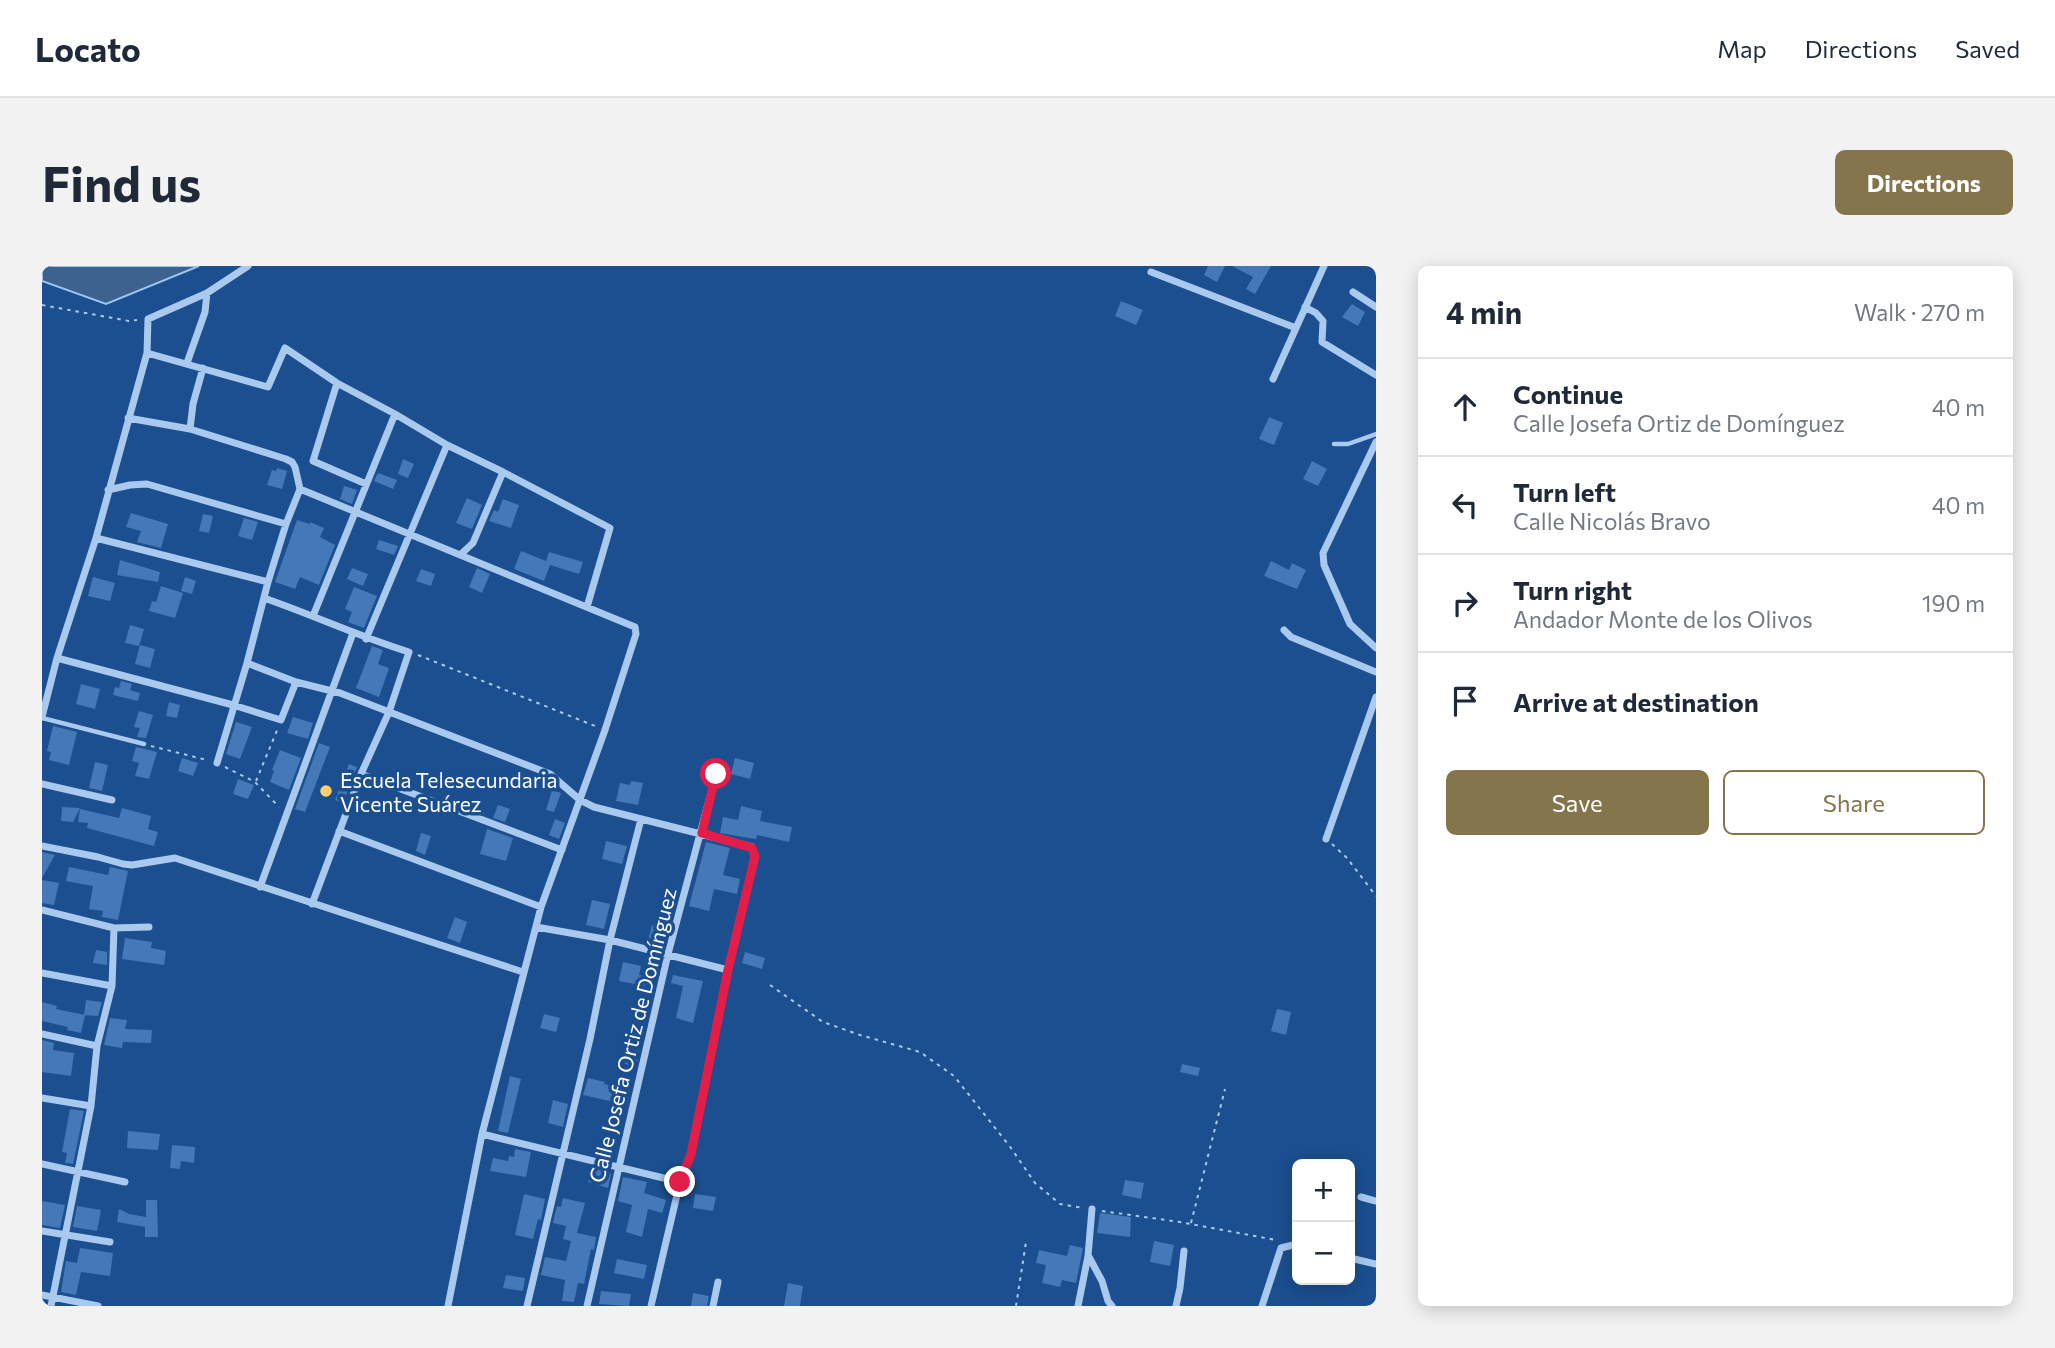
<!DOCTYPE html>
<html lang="en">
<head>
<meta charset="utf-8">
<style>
  body { margin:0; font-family:Commissioner,sans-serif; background:#f2f2f3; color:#1f2937 }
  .controls { position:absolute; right:21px; bottom:21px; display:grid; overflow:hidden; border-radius:10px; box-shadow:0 4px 18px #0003 }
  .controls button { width:63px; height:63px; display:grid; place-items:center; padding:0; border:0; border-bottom:2px solid #e0e1e3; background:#fff; color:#1f2937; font:35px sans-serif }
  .stop { position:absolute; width:21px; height:21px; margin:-16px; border:5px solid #e11d48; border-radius:50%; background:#fff }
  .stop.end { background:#e11d48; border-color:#fff; box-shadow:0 2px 7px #0008 }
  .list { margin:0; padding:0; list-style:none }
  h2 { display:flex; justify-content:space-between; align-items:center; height:91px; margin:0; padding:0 28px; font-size:30px }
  h2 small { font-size:23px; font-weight:400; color:#747a83 }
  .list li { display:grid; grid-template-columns:46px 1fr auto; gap:21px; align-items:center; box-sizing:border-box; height:98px; padding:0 28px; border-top:2px solid #e0e1e3 }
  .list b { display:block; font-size:26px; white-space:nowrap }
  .list p { margin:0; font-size:23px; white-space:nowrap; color:#747a83 }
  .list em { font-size:23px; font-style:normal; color:#747a83 }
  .actions { display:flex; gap:14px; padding:21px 28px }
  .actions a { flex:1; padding:16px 0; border:2px solid #84754c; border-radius:10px; text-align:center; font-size:24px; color:#84754c }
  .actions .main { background:#84754c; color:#fff }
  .icon { flex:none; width:38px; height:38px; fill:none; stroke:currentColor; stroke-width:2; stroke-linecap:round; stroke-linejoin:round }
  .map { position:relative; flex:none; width:1334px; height:1040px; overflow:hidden; border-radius:10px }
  header { display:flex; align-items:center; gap:42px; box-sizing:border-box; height:98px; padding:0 35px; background:#fff; border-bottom:2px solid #e0e1e3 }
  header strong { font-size:33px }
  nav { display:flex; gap:38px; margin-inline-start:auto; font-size:24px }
  .intro { display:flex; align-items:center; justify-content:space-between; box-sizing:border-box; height:168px; padding:0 42px }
  h1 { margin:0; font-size:49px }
  .button { padding:18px 32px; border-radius:10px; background:#84754c; color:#fff; font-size:24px; font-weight:700 }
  main { display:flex; gap:42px; padding:0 42px }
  aside { flex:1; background:#fff; border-radius:10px; box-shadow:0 4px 18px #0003 }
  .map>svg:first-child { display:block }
  .water { fill:#3c6290; stroke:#9cc4f0; stroke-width:2 }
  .building { fill:#4478b7 }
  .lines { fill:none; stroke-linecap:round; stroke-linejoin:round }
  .path { stroke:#a9c9ee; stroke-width:2; stroke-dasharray:3.5 5; stroke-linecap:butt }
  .lane { stroke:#a9c9ee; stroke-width:4.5 }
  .street { stroke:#a9c9ee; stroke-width:7 }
  .route { stroke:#e11d48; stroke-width:9 }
  .poi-dot { fill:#ffd166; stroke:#1b4f8f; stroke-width:2.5 }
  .labels { text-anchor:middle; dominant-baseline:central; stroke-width:7; stroke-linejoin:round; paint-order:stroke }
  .poi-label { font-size:21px; fill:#fff; stroke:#1b4f8f; text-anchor:start }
  .street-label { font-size:21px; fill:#fff; stroke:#1b4f8f }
</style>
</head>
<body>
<header>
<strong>Locato</strong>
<nav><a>Map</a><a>Directions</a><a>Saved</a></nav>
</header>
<div class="intro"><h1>Find us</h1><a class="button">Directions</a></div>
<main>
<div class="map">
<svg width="1334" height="1040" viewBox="0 0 1334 1040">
  <rect width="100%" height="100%" fill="#1b4f8f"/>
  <path class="water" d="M0,0H157L64,38L0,15Z"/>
  <path class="building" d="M1166,0H1183L1175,16L1162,9Z
    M1190,0H1229L1213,28L1204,23L1211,11Z
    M1079,35L1101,44L1094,59L1073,50Z
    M1310,38L1323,46L1316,60L1300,51Z
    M1227,151L1241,157L1232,179L1217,173Z
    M361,193L372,198L366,212L356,208Z
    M1270,195L1285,203L1276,220L1261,213Z
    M235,202L245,205L240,223L225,219L230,204L234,205Z
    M336,207L355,214L351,223L332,215Z
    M302,220L315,224L310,238L298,233Z
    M425,232L440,239L430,263L414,257Z
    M461,233L477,239L469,262L447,255L452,244L456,246Z
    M89,247L126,258L119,282L95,276L99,265L84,261Z
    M161,248L171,250L167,267L157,265Z
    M202,252L216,256L210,274L196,270Z
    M255,254L268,258V256L282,262L278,271L293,279L277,319L258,311L253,323L233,316Z
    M337,274L356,280L352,289L334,283Z
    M479,285L504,295L507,286L541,296L537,308L508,299L502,315L472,303Z
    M78,294L118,306L116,316L75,309Z
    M1229,295L1247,304L1250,297L1264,304L1255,323L1222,310Z
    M310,302L326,308L321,320L305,313Z
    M435,302L448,308L440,327L427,321Z
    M379,303L393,308L389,320L374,315Z
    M51,311L73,317L68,335L46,330Z
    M143,311L154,315L150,328L139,325Z
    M119,320L141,327L133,352L107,345L110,335L114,336Z
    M312,321L335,330L322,362L306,356L310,346L303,343Z
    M88,359L102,363L97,380L83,377Z
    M98,379L113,383L108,402L93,398Z
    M330,380L341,384L336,398L347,402L337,431L314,422Z
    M79,415L90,418L88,424L98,427L96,435L71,429L73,421L77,422Z
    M39,418L58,423L53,443L34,438Z
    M127,436L138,439L135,452L124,450Z
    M97,445L111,449L104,472L95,471L98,462L92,461Z
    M251,451L271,457L266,473L245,467Z
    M194,456L210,461L198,493L184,488Z
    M11,460L35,466L27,499L7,494L9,486L5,485Z
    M277,477L288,481L263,546L253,543Z
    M94,481L115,486L107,513L93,510L97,497L90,495Z
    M238,484L259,492L247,524L228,516L232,505L230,504Z
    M140,492L156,497L151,510L136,505Z
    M693,492L712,497L708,513L689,508Z
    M53,496L66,499L60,525L47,522Z
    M307,498L315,501L301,537L293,534Z
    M196,513L212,519L206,533L191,528Z
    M589,515L601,517L596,539L574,535L578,517L588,519Z
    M510,524L519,527L512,546L504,544Z
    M456,539L468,543L463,556L451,552Z
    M699,540L720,545L718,555L750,561L747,576L715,569L714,573L678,567L681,551L696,554Z
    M20,541L38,542L31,556L19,555Z
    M80,542L109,550L106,563L116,566L112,580L45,562L46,557L36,556L38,543L77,552Z
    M513,553L523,557L517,573L507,569Z
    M445,563L471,572L464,595L438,588Z
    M379,567L389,570L383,589L374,585Z
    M564,575L585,580L580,598L560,593Z
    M664,576L688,582L681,609L698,613L695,628L672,623L667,645L647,640Z
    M0,586L13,589L0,612Z
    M27,601L66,609L68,601L86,605L76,654L60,651L61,645L47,643L51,620L24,615Z
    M0,614L17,617L12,639L0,637Z
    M550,634L568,638L562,663L544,659Z
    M413,651L425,656L418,677L405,672Z
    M610,659L626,663L622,679L606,675Z
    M83,672L110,676L109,682L124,685L122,699L80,693Z
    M54,684L65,686V699L51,697Z
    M703,686L723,692L720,703L700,697Z
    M581,696L599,700L597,709L605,711L603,720L577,715Z
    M631,709L661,715L651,757L634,752L641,720L629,717Z
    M44,734L60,736L56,750L42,749Z
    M0,736L15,740L14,743L43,749L39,767L25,764L26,761L0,755Z
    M1235,743L1249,746L1244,769L1229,765Z
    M502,748L518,752L514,766L498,762Z
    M68,752L85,754L83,763L110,764L109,777L81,776L80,782L62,779Z
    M0,774L12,777L11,784L32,787L29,810L0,806Z
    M587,783L597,785L594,801L583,798Z
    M1140,798L1158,802L1156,810L1138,806Z
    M468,810L479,813L466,867L456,865Z
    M546,812L563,816L562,818L588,824L585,839L541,829Z
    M511,834L526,838L521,861L506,857Z
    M28,843L42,845L31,898L23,897L25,887L20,886Z
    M86,865L118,868L116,884L85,882Z
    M130,879L153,881L152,897L139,895L138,903L128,902Z
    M473,883L489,886L484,911L448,905L451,892L466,895L467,890L472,891Z
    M550,901L566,905V907L569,908L566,922L546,916Z
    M581,911L605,916L602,927L624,934L620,947L606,943L600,971L584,966L590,939L576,935Z
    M1083,914L1102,917L1099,933L1080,929Z
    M482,928L503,933L499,954L496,953L491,973L473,969Z
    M653,928L674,931L671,945L651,942Z
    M521,932L543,937L535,967L554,971L552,984L549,983L542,1018L536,1017L532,1036L520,1035L523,1014L499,1009L503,991L524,995L529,975L521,973L524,960L511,957L515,940L519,941Z
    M104,934H115L116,971H103V961L75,956L77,943L87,948L104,951Z
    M0,935L23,939L18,962L0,959Z
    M35,940L59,944L55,965L31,961Z
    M1058,947L1089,951L1088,971L1055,967Z
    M1112,975L1132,979L1128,1000L1108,996Z
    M1028,979L1041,982L1034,1017L1020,1014L1018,1021L1000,1017L1004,999L994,997L997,984L1025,990Z
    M38,982L71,987L68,1010L39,1006L34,1029L19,1026L24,995L35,997Z
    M575,993L605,999L602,1013L572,1007Z
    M464,1009L483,1012L481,1025L461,1022Z
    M746,1017L761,1020L758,1040H742Z
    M559,1025L589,1028L587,1040L557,1038Z
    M651,1027L667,1030L665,1040H649Z"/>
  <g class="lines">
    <path class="path" d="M0,39L87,55L95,54
      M376,389L553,460
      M109,480L165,494
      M183,501L213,516L237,541
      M214,515L236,462
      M1290,578L1305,592L1334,630
      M728,719L781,756L818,769L878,786L912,810L969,882L993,917L1018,938L1041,942
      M1060,945L1138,956L1234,974
      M1149,957L1183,823
      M974,1040L984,976"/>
    <path class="lane" d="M1292,178H1306L1334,168
      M0,452L102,478"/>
    <path class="street" d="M1109,6L1254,62
      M1311,26L1334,41
      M1263,41L1274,47L1281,55L1280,76L1334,109
      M105,87L226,121L243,82L295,117L353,148L405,179L461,206L568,262L545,341
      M145,97L163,46L165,27
      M1231,113L1282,0
      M295,117L271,195L324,218
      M86,152L148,163L151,138L161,102
      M148,163L244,193L250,196L253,201L258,223L244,258L226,316L205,397L175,497
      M1334,176L1281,287L1282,299L1308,358L1334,382
      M258,223L593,361L594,368L563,464L499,641L440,868L406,1040
      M66,224L88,219L105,218L244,258
      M54,272L226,316
      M418,289L431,277L461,206
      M222,332C271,349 318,371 367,386L347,446L319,508L270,638
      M271,350L353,148
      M1242,364L1249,371L1334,406
      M324,373L405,179
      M15,392L191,439L239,454L254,416
      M205,397L254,416L298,427L508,508L538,534L552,541L710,581L713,590L686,704L649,888L638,916L609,1040
      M0,451L15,392L54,272L105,87L106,53L165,27L206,0
      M319,508L520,584
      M0,518L70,534
      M297,565L499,641
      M1284,573L1334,431
      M0,580L56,591L81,598L90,599L133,592L481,706
      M218,621L311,367
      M0,644L72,662L107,661
      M494,661L568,674L686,704
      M0,707L70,720
      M0,768L55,780
      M0,832L49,840
      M440,868L638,916
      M0,898L83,916
      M1319,931L1334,935
      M0,965L68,976
      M1047,991L1060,1015L1066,1035L1070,1040
      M1308,992L1334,998
      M0,1029L56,1040
      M9,1040L49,840L55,780L70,720L72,662
      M485,1040L548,773L568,674L599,553
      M545,1040L626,688L674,508
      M671,1040L676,1016
      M1036,1040L1046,990L1050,943
      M1134,1040L1138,1022L1142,985
      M1220,1040L1239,982L1255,978"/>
  </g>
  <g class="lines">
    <path class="route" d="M638,916L649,888L686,704L713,590L710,582L660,567L674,508"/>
  </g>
  <circle class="poi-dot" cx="284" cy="525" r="7"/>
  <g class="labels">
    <g class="poi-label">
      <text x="298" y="513">Escuela Telesecundaria<tspan x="298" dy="24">Vicente Suárez</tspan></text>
    </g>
    <g class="street-label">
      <text transform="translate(590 769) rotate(-76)">Calle Josefa Ortiz de Domínguez</text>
    </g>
  </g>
</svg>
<div class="controls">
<button>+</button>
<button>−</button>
</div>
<div class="stop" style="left:674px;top:508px"></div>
<div class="stop end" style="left:638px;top:916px"></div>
</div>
<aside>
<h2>4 min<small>Walk · 270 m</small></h2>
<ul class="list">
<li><svg class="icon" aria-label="ahead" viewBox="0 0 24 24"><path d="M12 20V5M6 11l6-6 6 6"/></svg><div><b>Continue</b><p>Calle Josefa Ortiz de Domínguez</p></div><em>40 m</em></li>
<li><svg class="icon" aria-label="left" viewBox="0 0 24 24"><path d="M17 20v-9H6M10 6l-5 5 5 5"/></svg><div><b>Turn left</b><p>Calle Nicolás Bravo</p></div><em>40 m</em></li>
<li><svg class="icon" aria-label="right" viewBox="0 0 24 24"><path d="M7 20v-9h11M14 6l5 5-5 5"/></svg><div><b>Turn right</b><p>Andador Monte de los Olivos</p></div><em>190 m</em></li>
<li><svg class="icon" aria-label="arrive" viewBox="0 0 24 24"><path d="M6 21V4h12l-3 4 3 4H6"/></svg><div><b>Arrive at destination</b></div></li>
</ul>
<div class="actions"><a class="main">Save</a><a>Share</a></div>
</aside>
</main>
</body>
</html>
